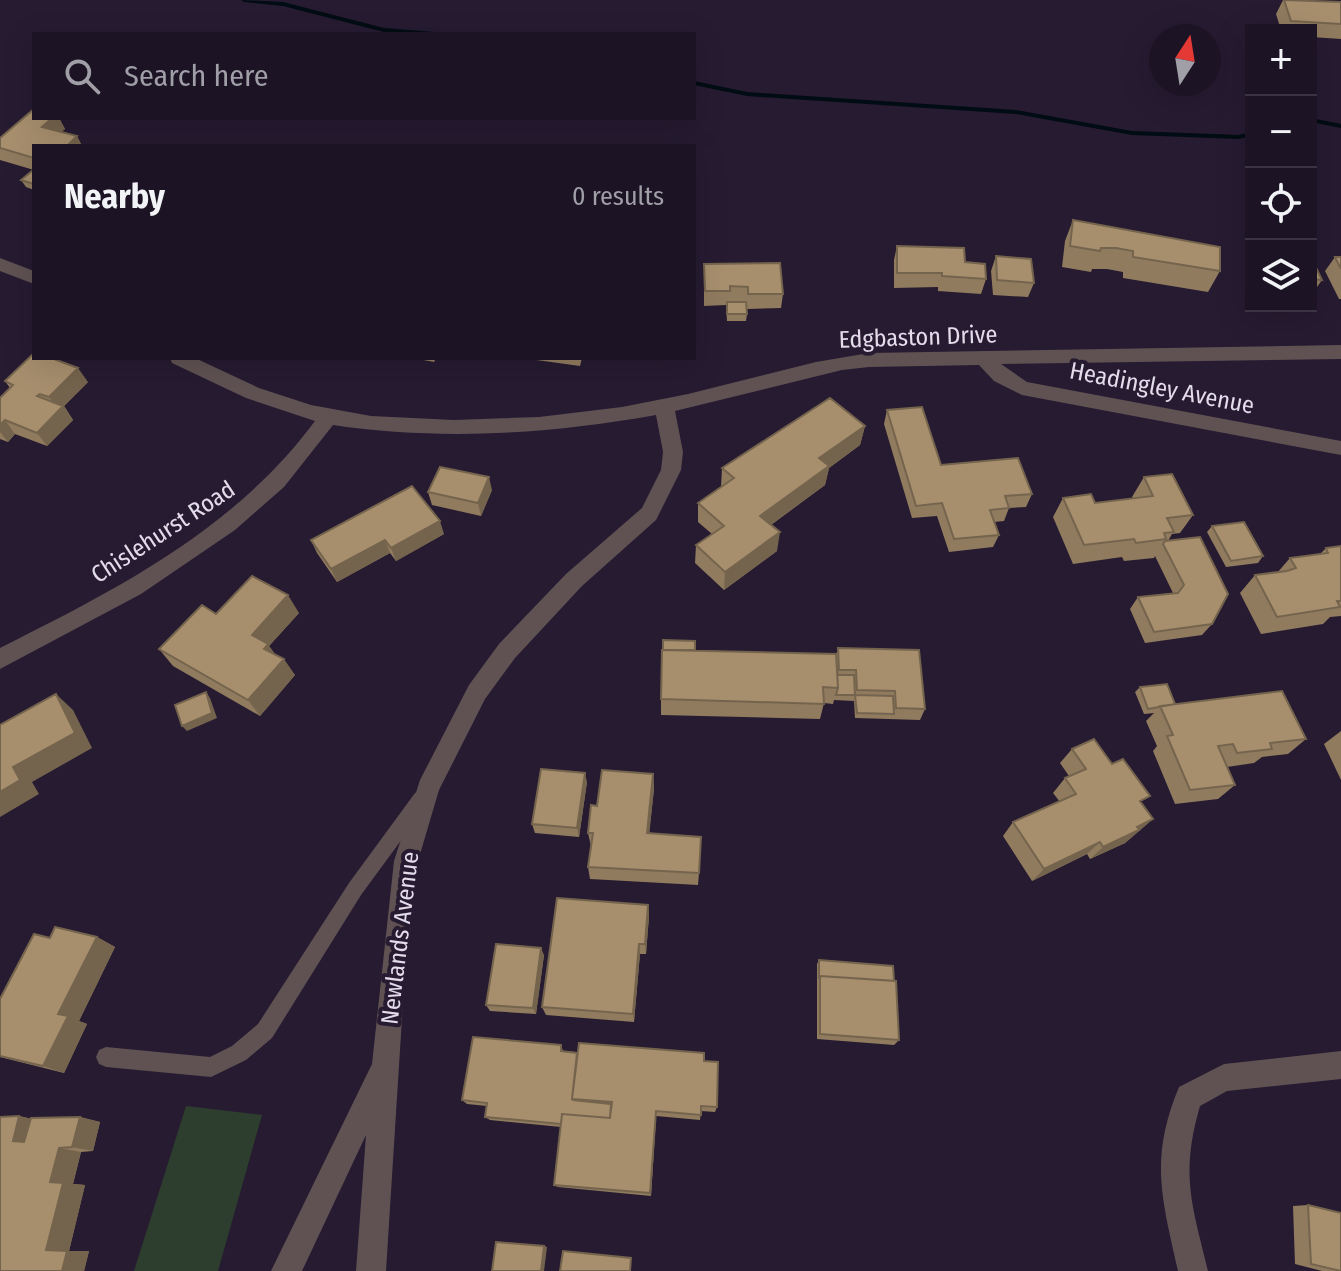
<!DOCTYPE html>
<html lang="en">
<head>
<meta charset="utf-8">
<style>
  body { margin:0; font-family:"Fira Sans Condensed",sans-serif; background:#292132; color:#f1f3f6 }
  .controls { position:absolute; right:24px; top:24px; display:grid; overflow:hidden; border-radius:0px; box-shadow:0 8px 32px #0002 }
  .controls button { width:72px; height:72px; display:grid; place-items:center; padding:0; border:0; border-bottom:2px solid #3a3342; background:#1c1425; color:#f1f3f6; font:40px sans-serif }
  .compass { position:absolute; left:1149px; top:24px; width:72px; height:72px; border-radius:50%; background:#1c1425; box-shadow:0 8px 32px #0002; rotate:12deg }
  .list { margin:0; padding:0; list-style:none }
  h2 { display:flex; justify-content:space-between; align-items:center; height:104px; margin:0; padding:0 32px; font-size:34px }
  h2 small { font-size:26px; font-weight:400; color:#a09ea7 }
  .icon { flex:none; width:44px; height:44px; fill:none; stroke:currentColor; stroke-width:2; stroke-linecap:round; stroke-linejoin:round }
  .map { position:relative; flex:none; width:1341px; height:1271px; overflow:hidden }
  .search { position:absolute; background:#1c1425; box-shadow:0 8px 32px #0002; left:32px; top:32px; width:664px; height:88px; display:flex; align-items:center; gap:20px; box-sizing:border-box; padding:0 28px; border-radius:0px; color:#a09ea7; font-size:30px }
  .panel { position:absolute; background:#1c1425; box-shadow:0 8px 32px #0002; left:32px; top:144px; width:664px; height:216px; border-radius:0px }
  .map>svg:first-child { display:block }
  .green { fill:#2d3e2e }
  .lines { fill:none; stroke-linecap:round; stroke-linejoin:round }
  .stream { fill:#000c13; fill-rule:evenodd }
  .service { fill:#605253; fill-rule:evenodd }
  .minor { fill:#605253; fill-rule:evenodd }
  .wall { fill:#907b5f }
  .shaded-wall { fill:#75644d }
  .building { fill:#a78f6e; stroke:#75644d; stroke-width:2 }
  .labels { text-anchor:middle; dominant-baseline:central; stroke-width:8; stroke-linejoin:round; paint-order:stroke }
  .street-label { font-size:24px; fill:#e3dceb; stroke:#261b31 }
</style>
</head>
<body>
<div class="map">
<svg width="1341" height="1271" viewBox="0 0 1341 1271">
  <rect width="100%" height="100%" fill="#261b31"/>
  <path class="green" d="M186,1106L262,1115L218,1271H134Z"/>
  <g class="lines">
    <path class="stream" d="M241,0L283,2L384,28L434,32L437,34L384,32L283,6L244,2Z
      M694,81L747,92L1016,110L1132,131L1239,135L1251,132V136L1239,139L1132,135L1016,114L747,96L694,85Z
      M1311,118L1341,124V128L1311,122Z"/>
    <path class="service" d="M421,791L427,793L430,799L427,805L361,895L272,1038L246,1060L211,1077L106,1067L99,1064L96,1057L99,1050L106,1047L210,1057L232,1046L258,1024L349,883L415,793Z"/>
    <path class="minor" d="M0,258L34,271V284L0,271Z
      M1341,345V359L1001,364L1027,382L1341,441V455L1022,395L994,381L979,365L869,367L842,370L675,411L683,452L681,470L656,520L582,586L515,658L485,699L439,790L418,861L404,987L386,1271H356L366,1135L302,1271H271L372,1064L394,861L420,780L469,685L499,644L566,574L642,508L661,470L663,452L656,415C549,434 441,441 333,425L284,487L235,530L141,594L0,669V648C119,588 234,530 315,421L246,398L172,363L170,358H195L259,388L311,405L371,416L454,420L539,417L622,407L688,394L816,362L869,353Z
      M1341,1051V1079L1227,1091L1200,1106C1180,1175 1192,1204 1208,1271H1178C1162,1199 1149,1159 1179,1087L1224,1064Z"/>
  </g>
  <path class="wall" d="M1283,0L1341,2V39L1311,37V30H1281L1276,14Z
    M34,118H59L65,129L61,132L77,136L82,146H34V170L0,160V138Z
    M34,171V190L26,187L21,180Z
    M1073,220L1220,271L1208,292L1123,278V272L1107,269H1092L1091,272L1062,267L1065,241Z
    M897,246L965,262L986,279L981,294L938,291V287L894,288V260Z
    M996,256L1034,283L1028,297L993,295L991,271Z
    M1335,257H1341V299H1339L1325,271Z
    M1311,259L1322,280L1317,287H1311Z
    M704,264L783,294L781,308L747,309L746,301H730V302L747,314L746,321H727L726,305L704,306Z
    M413,358H436L434,362Z
    M522,358H582L580,366Z
    M5,381L88,382L64,406L73,420L47,446L15,434L8,442L0,439V398L10,388Z
    M887,410L941,465L1032,494L1026,507L1009,508L1004,521L994,522L999,535L993,547L949,552L937,516L912,518L884,424Z
    M865,426L860,445L829,468L825,485L771,525L777,551L724,590L695,563L696,545L712,534L698,522V503L721,487L722,468Z
    M1144,477L1193,515L1180,533L1172,534L1168,541L1212,624L1202,635L1145,643L1130,609L1138,597L1173,593L1155,556L1154,558L1124,561L1122,557L1073,564L1053,517L1063,498L1095,503L1133,498L1132,497Z
    M492,490L481,516L432,505L428,492Z
    M1212,526L1263,556L1258,563L1226,567L1207,532Z
    M444,534L396,561L390,553L337,582L317,553L311,540Z
    M1341,546V616L1330,617L1323,624L1261,634L1240,593L1255,575L1277,573L1290,558L1320,554L1326,548Z
    M299,613L269,646L275,654L295,675L260,716L173,666L159,649L216,614Z
    M838,648L925,709L920,720L855,718L854,701L834,700L833,704L824,703L820,719L661,715V699L695,650L836,655Z
    M1140,687L1175,704L1306,739L1288,754L1262,757L1254,763L1227,767L1235,785L1218,799L1175,804L1153,751L1157,746L1146,721L1154,713L1144,714L1135,692Z
    M1341,731V780L1324,744Z
    M1072,749L1142,804L1153,819L1125,843L1090,859L1087,854L1032,881L1003,836L1013,822L1060,802L1053,793L1065,778L1069,776L1060,763Z
    M653,774L654,789L649,833L699,873L698,885L590,879L588,867L591,846L588,833L597,806Z
    M587,782L579,837L535,833L532,824Z
    M648,905L649,916L646,954H640L634,1022L546,1015L542,1007Z
    M97,937L115,947L79,1021L87,1024L64,1073L0,1057V999L50,938Z
    M544,955L536,1014L490,1011L486,1005Z
    M819,960L894,981L899,1040L894,1045L817,1039V964Z
    M561,1045L563,1051L704,1061L717,1107L715,1112L701,1111L700,1120L656,1116L651,1196L558,1187L554,1185L561,1127L490,1120L485,1117L487,1106L467,1104L462,1100Z
    M19,1116L31,1119L80,1117L100,1122L93,1151L81,1152L73,1184L85,1185L69,1251H89L84,1271H0Z
    M1308,1205L1341,1271H1322L1295,1264L1293,1206Z"/>
  <path class="shaded-wall" d="M52,118H59L65,129L50,142L42,127Z
    M77,136L82,146H67Z
    M78,368L88,382L64,406L73,420L47,446L37,433L59,411L49,397Z
    M5,420L15,434L8,442L0,432V425Z
    M865,426L860,445L829,468L825,485L758,534L760,516L819,458Z
    M489,477L492,490L481,516L478,503Z
    M440,521L444,534L396,561L391,548Z
    M780,532L777,551L724,590L725,572Z
    M385,540L390,553L337,582L331,569Z
    M288,595L299,613L269,646L279,661L275,665L252,635Z
    M284,659L295,675L260,716L248,700Z
    M206,692L210,698L217,718L187,731L182,726Z
    M56,694L73,710L92,748L32,782L39,794L0,817V792Z
    M585,773L587,782L579,837L577,828Z
    M653,774L654,789L648,846L647,833Z
    M1153,819L1125,843L1090,859L1103,847L1137,827Z
    M1100,842L1087,854L1032,881L1044,869Z
    M648,905L649,916L646,954L645,944Z
    M97,937L115,947L79,1021L87,1024L64,1073L43,1066L58,1014Z
    M639,944L640,954L634,1022L633,1014Z
    M541,948L544,955L536,1014L533,1008Z
    M656,1111V1116L651,1196L650,1193Z
    M19,1116L42,1121L35,1146L13,1141Z
    M80,1117L100,1122L93,1151L72,1147Z
    M59,1148L81,1152L73,1184L85,1185L69,1251L46,1250L50,1182Z
    M544,1246L547,1247L544,1271H541Z
    M67,1251H89L84,1271H62Z"/>
  <path class="building" d="M1284,0L1341,2V24L1291,21Z
    M34,109V118H52L42,127L77,136L67,146H34V158L0,148V138Z
    M33,170L34,171V184L21,180Z
    M1073,220L1220,247V271L1133,257V251L1116,248H1101L1100,251L1070,246Z
    M897,246L964,248L965,262L985,264L986,279L942,276V273H897Z
    M996,256L1031,259L1034,283L997,280Z
    M1335,257H1341V269Z
    M1311,259H1312L1322,280L1311,279Z
    M780,263L783,294H748V287L730,286V291H705L704,264Z
    M727,302H746L747,314H727Z
    M34,353V358H51L78,368L49,397L40,394L37,396L63,406L37,433L5,420L0,425V398L13,385L5,381Z
    M830,398L865,426L819,458L829,466L760,516L780,532L725,572L696,545L724,526L698,503L734,478L722,468Z
    M922,407L941,465L1018,458L1032,494L1005,496L1009,508L990,510L999,535L954,539L942,503L916,506L887,410Z
    M440,467L489,477L478,503L428,492Z
    M1172,474L1193,515L1167,518L1174,532L1164,533L1166,539L1136,543L1134,539L1084,545L1063,498L1091,494L1095,503L1153,496L1144,477Z
    M412,486L440,521L391,548L385,540L331,569L311,540Z
    M1244,522L1263,556L1231,561L1212,526Z
    M1200,537L1228,594L1212,624L1154,632L1138,597L1178,593L1184,585L1163,544L1165,541Z
    M1341,546V601H1337L1340,607L1277,617L1255,575L1287,571L1296,568L1290,558L1328,553L1326,548Z
    M252,576L288,595L252,635L268,644L264,649L284,659L248,700L159,649L202,605L216,614Z
    M663,640L695,641V650H663Z
    M838,648L919,650L925,709L896,708L895,691L857,690L856,670H839Z
    M662,650L836,654L838,688L823,687L824,704L661,699Z
    M837,670L838,675H854L855,695H836L838,688Z
    M1167,684L1175,704L1148,709L1140,687Z
    M1282,691L1306,739L1270,743L1272,749L1237,753L1233,744L1218,746L1235,785L1190,790L1167,736L1173,735L1160,706Z
    M206,692L212,713L182,726L175,705Z
    M56,694L75,733L13,767L20,780L0,792V725Z
    M855,695L893,696L894,714L857,713Z
    M1094,739L1112,764L1123,759L1150,796L1140,801L1153,819L1137,827L1139,830L1103,847L1100,842L1044,869L1013,822L1076,794L1065,778L1086,769L1072,749Z
    M541,769L585,773L577,828L532,824Z
    M602,770L653,774L647,833L701,837L699,873L588,867L593,833H588L591,805L597,806Z
    M557,898L648,905L645,944H639L633,1014L542,1007Z
    M55,927L97,937L58,1014L68,1016L43,1066L0,1056V999L34,934L50,938Z
    M496,944L541,948L533,1008L486,1005Z
    M819,960L893,966L894,981L820,976L819,979Z
    M820,976L896,981L899,1040L820,1034Z
    M473,1037L561,1045V1051L577,1053L572,1099L573,1100L611,1104L610,1118L562,1114L561,1124L485,1117L487,1103L462,1100Z
    M579,1043L704,1053V1061L718,1062L717,1107L701,1106V1115L656,1111L650,1193L554,1185L562,1114L610,1118L612,1102L572,1099Z
    M19,1116L13,1141L24,1142L31,1118L80,1117L72,1147L59,1148L50,1182L63,1183L46,1250L67,1251L62,1271H0V1117Z
    M1308,1205L1341,1213V1271L1311,1264Z
    M496,1242L544,1246L541,1271H492Z
    M563,1251L631,1258L630,1271H560Z"/>
  <g class="labels">
    <g class="street-label">
      <text transform="translate(918 337) rotate(-2)">Edgbaston Drive</text>
      <text transform="translate(1162 388) rotate(11)">Headingley Avenue</text>
      <text transform="translate(163 532) rotate(-33)">Chislehurst Road</text>
      <text transform="translate(400 938) rotate(-83)">Newlands Avenue</text>
    </g>
  </g>
</svg>
<div class="controls">
<button>+</button>
<button>−</button>
<button><svg class="icon" aria-label="locate" viewBox="0 0 24 24"><circle cx="12" cy="12" r="6"/><path d="M12 2v4M12 18v4M2 12h4M18 12h4"/></svg></button>
<button><svg class="icon" aria-label="layers" viewBox="0 0 24 24"><path d="M12 4l9 5-9 5-9-5zM3 14l9 5 9-5"/></svg></button>
</div>
<svg class="compass" viewBox="-18 -18 36 36"><path d="M0-13l5 13h-10z" fill="#e53935"/><path d="M0 13l5-13h-10z" fill="#a09ea7"/></svg>
<div class="search"><svg class="icon" aria-label="search" viewBox="0 0 24 24"><circle cx="10" cy="10" r="6"/><path d="M15 15l6 6"/></svg>Search here</div>
<section class="panel">
<h2>Nearby<small>0 results</small></h2>
<ul class="list">
</ul>
</section>
</div>
</body>
</html>
